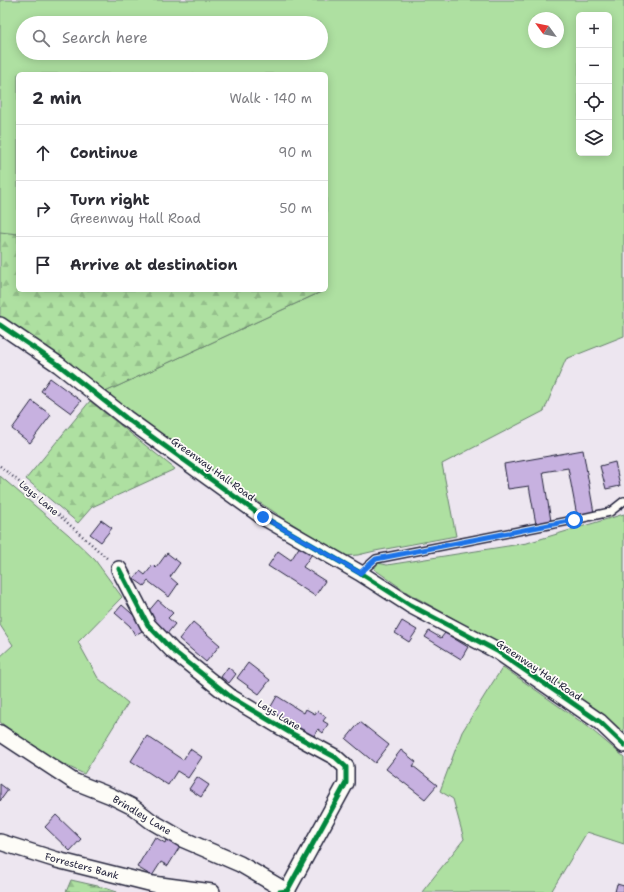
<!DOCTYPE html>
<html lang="en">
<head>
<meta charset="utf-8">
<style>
  body { margin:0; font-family:"Shantell Sans",sans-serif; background:#f2f2f3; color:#2b2b33 }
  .controls { position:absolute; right:12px; top:12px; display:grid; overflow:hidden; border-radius:6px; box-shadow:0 2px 10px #0003 }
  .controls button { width:36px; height:36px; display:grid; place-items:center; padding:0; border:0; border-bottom:1px solid #e1e1e2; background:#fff; color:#2b2b33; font:20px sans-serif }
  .compass { position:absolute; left:528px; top:12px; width:36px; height:36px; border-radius:50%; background:#fff; box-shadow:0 2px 10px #0003; rotate:303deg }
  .stop { position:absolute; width:12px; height:12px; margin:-9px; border:3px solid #1a73e8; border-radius:50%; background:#fff }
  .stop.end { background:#1a73e8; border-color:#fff; box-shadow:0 1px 4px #0008 }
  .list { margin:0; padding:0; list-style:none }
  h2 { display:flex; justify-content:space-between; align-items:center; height:52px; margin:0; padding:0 16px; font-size:17px }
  h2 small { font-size:13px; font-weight:400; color:#7c7c81 }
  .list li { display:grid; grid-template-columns:26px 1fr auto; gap:12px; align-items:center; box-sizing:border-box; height:56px; padding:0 16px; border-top:1px solid #e1e1e2 }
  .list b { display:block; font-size:15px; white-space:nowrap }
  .list p { margin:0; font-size:13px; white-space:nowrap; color:#7c7c81 }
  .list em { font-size:13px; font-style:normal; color:#7c7c81 }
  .icon { flex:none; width:22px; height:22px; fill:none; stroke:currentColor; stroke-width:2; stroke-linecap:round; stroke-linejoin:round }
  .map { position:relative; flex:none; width:624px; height:892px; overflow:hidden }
  .search { position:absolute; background:#fff; box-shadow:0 2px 10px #0003; left:16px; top:16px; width:312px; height:44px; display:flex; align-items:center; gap:10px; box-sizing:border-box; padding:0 14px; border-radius:22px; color:#7c7c81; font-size:15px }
  .panel { position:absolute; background:#fff; box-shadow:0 2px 10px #0003; left:16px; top:72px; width:312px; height:220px; border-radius:6px }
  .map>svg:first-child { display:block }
  .grass { fill:#aee0a1; stroke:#68816e; fill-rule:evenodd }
  .forest { fill:url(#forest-firs); stroke:#68816e }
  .building { fill:#c7b1e0; stroke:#22223b }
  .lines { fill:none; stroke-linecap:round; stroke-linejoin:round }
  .lane-casing { stroke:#22223b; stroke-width:10 }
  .street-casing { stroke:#22223b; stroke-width:18 }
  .path { stroke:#22223b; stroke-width:2.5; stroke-dasharray:1 3; stroke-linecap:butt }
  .lane { stroke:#fdfcf7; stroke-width:7 }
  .street { stroke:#fdfcf7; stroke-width:15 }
  .cycleway-casing { stroke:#fdfcf7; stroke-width:8 }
  .cycleway { stroke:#00873e; stroke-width:5 }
  .route { stroke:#1a73e8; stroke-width:5 }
  .labels { text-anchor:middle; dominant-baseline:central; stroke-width:3.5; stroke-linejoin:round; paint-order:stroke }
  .street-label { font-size:10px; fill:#22223b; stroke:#fdfcf7 }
</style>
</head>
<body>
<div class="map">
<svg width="624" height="892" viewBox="0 0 624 892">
  <defs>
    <pattern id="forest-firs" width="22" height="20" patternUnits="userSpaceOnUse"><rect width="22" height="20" fill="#aee0a1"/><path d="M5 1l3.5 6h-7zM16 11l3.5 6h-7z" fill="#95c08c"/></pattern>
  </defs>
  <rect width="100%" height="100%" fill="#ede6f0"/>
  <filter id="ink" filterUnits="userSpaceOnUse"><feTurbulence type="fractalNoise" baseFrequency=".025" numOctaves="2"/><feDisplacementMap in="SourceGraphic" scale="8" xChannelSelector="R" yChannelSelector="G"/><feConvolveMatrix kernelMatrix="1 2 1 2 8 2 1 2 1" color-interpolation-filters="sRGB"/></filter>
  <g filter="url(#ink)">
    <path class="grass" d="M0,0H624V336L566,359L544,411L442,464L456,536L375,551L358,555L344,556C261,505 181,452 103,393L323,291L322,290H326V74H18V244L0,242ZM579,15H609V153H579ZM534,18H558V42H534ZM23,23H321V53H23Z
      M0,476L69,535L95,560L122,597L78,642L98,678L128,703L84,774L42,754L0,722V657L13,645L0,625Z
      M624,514V737L578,697L538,674L460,622L408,593L374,569L378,563L387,565L527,543Z
      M503,667L587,726L624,757V844L587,832L551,892H422L464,839L453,799L440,791L462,732L493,682Z"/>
    <path class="forest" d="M0,232L18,234V290H322L323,291L103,393L0,320Z
      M90,401L175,469L92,507L78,523L26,479Z
      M71,880L102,887L117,892H66Z"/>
    <path class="building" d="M50,378L81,401L71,413L41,391Z
      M32,401L51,415L30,443L12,429Z
      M583,450L594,513L577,516L568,468L543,472L551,521L536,524L529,486L508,489L504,464Z
      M615,462L620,486L606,489L600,466Z
      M101,520L112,528L101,542L90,534Z
      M300,546L312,554L303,567L325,581L315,596L268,566L278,551L291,560Z
      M167,553L180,563L170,577L178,584L169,597L148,581L144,586L134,579L140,571L145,575L153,565L156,568Z
      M158,600L173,613L168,618L175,624L166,635L152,623L155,620L147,613Z
      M122,605L138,619L144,630L135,635L130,626L115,613Z
      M402,621L417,630L409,642L395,633Z
      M193,622L220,645L206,662L179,639Z
      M429,631L441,638L445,633L468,647L461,659L425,637Z
      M248,663L270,680L259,694L237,678Z
      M228,667L236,674L229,683L221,677Z
      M277,696L304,713L306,709L315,714L317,711L326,717L323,721L328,724L323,733L318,729L312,739L296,729L297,728L269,710Z
      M360,722L389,745L375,763L346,739Z
      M147,736L183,760L190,749L202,757L188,778L177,771L168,785L131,761Z
      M401,750L416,762L413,766L437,785L425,799L386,769Z
      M197,777L209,785L201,797L189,789Z
      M0,784L8,790L0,801Z
      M56,815L81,839L70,851L45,827Z
      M169,835L182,843L168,866L161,862L152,876L137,867L155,837L165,843Z
      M617,884L624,886V892H615Z"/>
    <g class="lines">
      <defs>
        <path id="lane" d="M360,573L376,559L574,520L610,512L624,501"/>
        <path id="street" d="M0,325L59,365L126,418L263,517L360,573L410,605L497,651L600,722L624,745
          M119,569L148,625L172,650L232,698L289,732L335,757L346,767V783L287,891L279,892
          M0,733L73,781L111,796L133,807L151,821L182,839L240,864L288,892
          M0,842L57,860L153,884L212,892"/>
      </defs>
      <use href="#lane" class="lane-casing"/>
      <use href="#street" class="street-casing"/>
      <path class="path" d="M0,466L61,517L109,560"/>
      <use href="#lane" class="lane"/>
      <use href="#street" class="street"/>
      <defs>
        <path id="cycleway" d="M0,325L59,365L126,418L263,517L360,573L410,605L497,651L600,722L624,745
          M119,569L148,625L172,650L232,698L289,732L335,757L346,767V783L287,891L279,892"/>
      </defs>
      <use href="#cycleway" class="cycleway-casing"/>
      <use href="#cycleway" class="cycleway"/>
    </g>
  </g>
  <g class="lines" filter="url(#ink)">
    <path class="route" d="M263,517L360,573L376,559L574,520"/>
  </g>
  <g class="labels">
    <g class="street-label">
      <text transform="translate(213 469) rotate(36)">Greenway Hall Road</text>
      <text transform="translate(39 498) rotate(40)">Leys Lane</text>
      <text transform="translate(539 670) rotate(34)">Greenway Hall Road</text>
      <text transform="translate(279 715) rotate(31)">Leys Lane</text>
      <text transform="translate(142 815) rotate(31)">Brindley Lane</text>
      <text transform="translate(82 866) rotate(15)">Forresters Bank</text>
    </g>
  </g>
</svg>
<div class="controls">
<button>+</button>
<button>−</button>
<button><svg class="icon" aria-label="locate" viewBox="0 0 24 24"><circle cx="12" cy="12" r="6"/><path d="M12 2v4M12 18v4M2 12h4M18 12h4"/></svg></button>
<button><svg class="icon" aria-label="layers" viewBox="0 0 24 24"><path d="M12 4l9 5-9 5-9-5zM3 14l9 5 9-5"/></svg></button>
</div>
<svg class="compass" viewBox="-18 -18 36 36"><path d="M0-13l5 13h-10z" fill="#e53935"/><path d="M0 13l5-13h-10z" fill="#7c7c81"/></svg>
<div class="stop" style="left:574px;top:520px"></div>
<div class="stop end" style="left:263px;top:517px"></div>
<div class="search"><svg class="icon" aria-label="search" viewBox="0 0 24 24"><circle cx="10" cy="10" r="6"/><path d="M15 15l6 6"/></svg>Search here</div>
<section class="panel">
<h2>2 min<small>Walk · 140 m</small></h2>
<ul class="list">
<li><svg class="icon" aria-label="ahead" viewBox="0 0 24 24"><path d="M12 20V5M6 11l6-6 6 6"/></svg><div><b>Continue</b></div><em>90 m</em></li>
<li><svg class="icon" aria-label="right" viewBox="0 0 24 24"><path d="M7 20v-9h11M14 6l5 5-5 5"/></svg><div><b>Turn right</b><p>Greenway Hall Road</p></div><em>50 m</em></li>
<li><svg class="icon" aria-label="arrive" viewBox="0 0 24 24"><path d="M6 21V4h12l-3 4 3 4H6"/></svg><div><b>Arrive at destination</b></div></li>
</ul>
</section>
</div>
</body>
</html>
